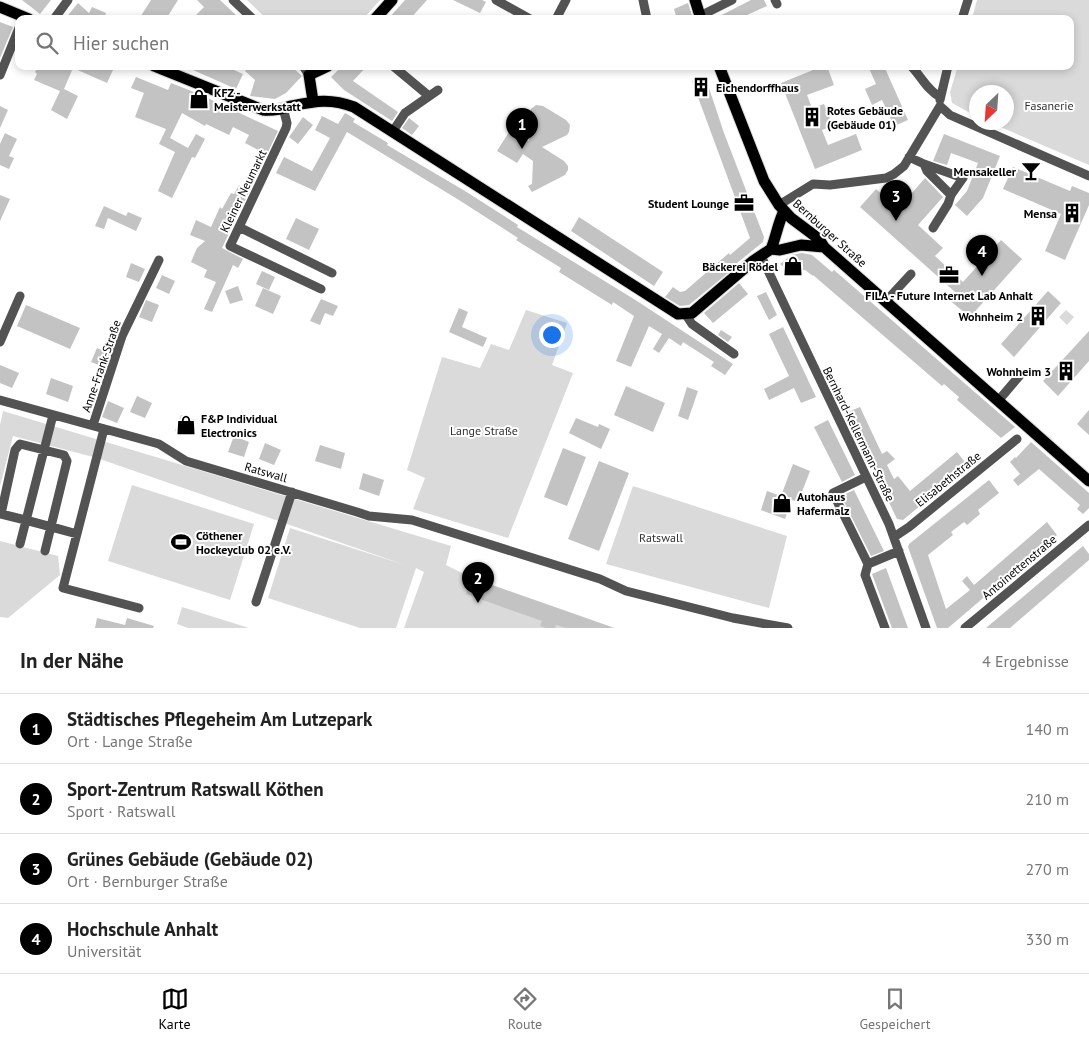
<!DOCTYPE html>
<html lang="de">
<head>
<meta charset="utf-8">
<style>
  body { margin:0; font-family:"PT Sans",sans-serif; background:#f2f2f2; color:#222 }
  .compass { position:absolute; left:969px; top:85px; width:45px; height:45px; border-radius:50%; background:#fff; box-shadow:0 2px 8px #0003; rotate:205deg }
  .you { position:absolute; left:551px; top:334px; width:18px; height:18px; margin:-12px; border:4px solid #fff; border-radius:50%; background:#1a73e8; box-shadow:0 0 0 8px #1a73e833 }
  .badge { display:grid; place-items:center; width:32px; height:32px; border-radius:50%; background:#000; color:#fff; font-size:16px; font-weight:700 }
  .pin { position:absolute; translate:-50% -41px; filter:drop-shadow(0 1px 2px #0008) }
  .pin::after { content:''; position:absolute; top:26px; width:18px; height:15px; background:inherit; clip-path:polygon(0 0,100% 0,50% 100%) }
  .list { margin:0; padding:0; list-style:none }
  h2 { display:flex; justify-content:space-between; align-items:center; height:65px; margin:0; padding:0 20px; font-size:21px }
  h2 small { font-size:16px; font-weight:400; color:#767676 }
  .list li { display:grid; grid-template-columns:32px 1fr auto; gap:15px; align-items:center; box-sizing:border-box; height:70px; padding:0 20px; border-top:1px solid #e0e0e0 }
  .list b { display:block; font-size:19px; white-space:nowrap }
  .list p { margin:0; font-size:16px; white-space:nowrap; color:#767676 }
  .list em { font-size:16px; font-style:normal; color:#767676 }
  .icon { flex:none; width:28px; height:28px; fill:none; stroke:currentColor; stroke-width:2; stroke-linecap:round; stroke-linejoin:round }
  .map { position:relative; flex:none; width:1089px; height:628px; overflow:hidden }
  .search { position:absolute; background:#fff; box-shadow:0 2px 8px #0003; left:15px; right:15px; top:15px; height:55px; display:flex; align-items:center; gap:12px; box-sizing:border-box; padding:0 18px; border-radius:10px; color:#767676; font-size:19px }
  .sheet { height:345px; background:#fff }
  nav { display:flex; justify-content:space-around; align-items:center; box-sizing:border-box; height:70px; border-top:1px solid #e0e0e0; background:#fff; font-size:14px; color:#767676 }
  nav a { display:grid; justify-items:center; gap:2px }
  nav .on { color:#000 }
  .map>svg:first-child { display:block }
  .green { fill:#dadada }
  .building { fill:#c3c3c3 }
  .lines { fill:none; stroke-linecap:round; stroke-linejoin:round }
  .major-casing { stroke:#dbdbdb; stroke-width:13 }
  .minor { stroke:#535353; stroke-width:9 }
  .major { stroke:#000; stroke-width:11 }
  .labels { text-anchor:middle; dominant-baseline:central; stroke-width:4; stroke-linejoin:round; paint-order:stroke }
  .poi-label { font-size:12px; font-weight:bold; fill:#000; stroke:#fff; text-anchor:start }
  .park-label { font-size:12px; fill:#313131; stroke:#fff }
  .street-label { font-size:12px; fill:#000; stroke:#fff }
</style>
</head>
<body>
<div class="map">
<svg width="1089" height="628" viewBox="0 0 1089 628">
  <rect width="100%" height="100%" fill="#fff"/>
  <path class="green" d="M247,0H380L363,19H267Z
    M977,0H1089V165L991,123L1006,122V92H976V116L952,103L950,92L958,66H1070V19H972Z
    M526,310L567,323L552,365L573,373L508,538L413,509L425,478L407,470L442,357L480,368L491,344L509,350Z
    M1066,310L1074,317L1067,325L1059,317Z
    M3,411L451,546L446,565L472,578L615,628H404L424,572L416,568L396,628H360L268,598L290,528L405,565L97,458L13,436L0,486V425Z
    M132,485L254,524L230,600L108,561Z
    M633,486L787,536L769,608L606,564Z
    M0,541L58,556L60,575L8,618L0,617Z
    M182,607L249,628H188L177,624Z"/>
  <path class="building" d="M22,0H51L40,14Z
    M151,0H178L166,19H139Z
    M197,0H220L240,19H200L196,15L204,7Z
    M405,0H427L410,19H388Z
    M453,0H482L486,2L480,13Z
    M751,0H764L767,6L745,16L746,19H714Z
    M78,3L89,13L92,7L106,13L104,19H65Z
    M688,3L693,19H677L674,9Z
    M0,22L13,27L0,58Z
    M38,66H105L113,70L107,83L73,68L64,89L78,96L67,119L51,110L60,91L34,80L37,74L35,72Z
    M184,66H225L243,74L236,89Z
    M250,66H291L302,76L286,93L275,99L250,96L255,80L245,71Z
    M342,66H367L353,81L398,112L392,121L344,90L331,77Z
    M823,66H827L834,85L807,95L812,108L824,104L833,126L822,130L828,145L856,134L862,150L815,169L781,83Z
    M868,66H884L908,120L894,126L882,100L872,105L865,89L876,84Z
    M705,76L724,133L764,237L763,242L737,263L738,264L733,269L689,305L680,306L665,297L673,287L680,292L685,291L729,253L730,255L750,238L692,81Z
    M136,77L168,90L171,83L199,94L278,131L261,167L254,163L260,151L245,143L249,135L233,127L229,135L206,124L205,126L182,113L170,138L188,148L196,134L205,139L195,158L192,157L172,198L158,191L175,152L159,144L166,129L135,117L144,93L131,88Z
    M536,105L543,106L566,120L570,125L569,132L567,135L542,147L564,161L568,166V170L565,175L532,192L528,186L532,184L533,161L523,154L517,163L497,151L511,129L529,141L530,112L531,109Z
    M0,106L8,110L0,128Z
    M345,113L355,119L353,122L388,143L387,145L465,191L518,225L517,227L637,301L733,364L725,375L711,366L714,362L683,342L681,346L669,338L659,353L653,349L662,334L649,326L631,367L616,361L634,316L613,302L612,305L559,272L561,268L516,240L518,238L459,200L347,132L315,191L276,173L284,157L312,171L330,138L315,130L322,116L338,124Z
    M303,117L313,125L298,144L289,137Z
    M409,118L419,126L412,135L402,128Z
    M5,133L17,139L9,156L14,158L9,169L0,165V144Z
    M944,134L1000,156L983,198L967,216L955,205L967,191L978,163L951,153L947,165L933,161Z
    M1013,167L1070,191L1072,186L1089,193V205L1065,260L1045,251L1061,214L1003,189Z
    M925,178L943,197L918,225L943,248L935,256L963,282L1001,240L1022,259L970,317L948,299L955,292L860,207L876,189L898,209Z
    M239,185L250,190L222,248L243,259L238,268L233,265L212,312L204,309L216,282L204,277L207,270L191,262L197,248L205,241L190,235L196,220L211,227L220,207L222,209L231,193L234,194Z
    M0,195L10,199L0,221Z
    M104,206L126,216L128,212L142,218L136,231L108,218L104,229L95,226Z
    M579,217L663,272L654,286L571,231Z
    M296,218L319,229L309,250L286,239Z
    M802,253L812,255L832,272L834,270L1015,427L1001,438L957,400L959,397L944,384L942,386L813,275V276L805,270L798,271L794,275L780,264L791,255Z
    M131,263L145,269L139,282L126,277Z
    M262,271L275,277L269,290L256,284Z
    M162,275L175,281L169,294L156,288Z
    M739,283L748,294L713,323L704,313Z
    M238,286L243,300L230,304L225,291Z
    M263,288L281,296L273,314L255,306Z
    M1048,291L1061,303L1014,357L1001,344Z
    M766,292L777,315L769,320L757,296Z
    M321,299L338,306L333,316L325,313L320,325L310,321Z
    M146,300L159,305L152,322L139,317Z
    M26,305L80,328L70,349L17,326Z
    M459,308L468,312L462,327L487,338L483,347L449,332Z
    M783,327L816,397L801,403L794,388L769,400L764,389L789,376L769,334Z
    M721,330L732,337L728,342L718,335Z
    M1089,331V361L1058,396L1043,381Z
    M97,348L110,354L104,367L91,362Z
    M0,365L19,373L12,388L0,383Z
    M51,378L73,386L68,402L46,394Z
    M626,386L665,403L653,432L614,415Z
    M687,387L698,391L688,420L678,416Z
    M137,396L152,403L145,418L130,412Z
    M108,401L124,408L117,423L102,417Z
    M860,407L882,454L887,451L895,459L887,465L894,479L898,476L910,491L957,452L968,466L903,520L897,519L846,413Z
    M1089,410V435L1077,424Z
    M181,415L196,420L191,436L175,431Z
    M576,418L598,427L599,424L610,429L601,449L569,433Z
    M828,420L855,475L842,482L814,427Z
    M234,436L249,442L244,457L228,452Z
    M1031,442L1089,493V508L1083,514L1077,509L1080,505L1039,469L1018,486L1013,480L1020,474L1010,462L1015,457L1016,458Z
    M265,443L281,450L274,465L259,459Z
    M320,445L345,453L341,469L315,461Z
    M563,448L586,457L567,506L544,497Z
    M599,461L629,473L599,551L568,539Z
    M793,464L810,471L798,502L792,500L785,519L761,510L767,491L781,496Z
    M363,473L384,480L379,496L359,489Z
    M989,480L999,493L978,510L980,514L967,525L964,522L951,532L953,535L928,555L946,609L970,590L962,581L967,576L974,585L1047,522L1057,535L948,628H937L908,547L909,544Z
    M854,490L884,551L871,556L841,496Z
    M1083,546L1089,554V560L1010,628H986Z
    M886,568L908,628H892L872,574Z
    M472,578L611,627V628H566L556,625L555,628H546L540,626L542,621L466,594Z
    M97,618L125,625L127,618L154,626L153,628H95Z"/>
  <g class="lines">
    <defs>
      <path id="major" d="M695,0L701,19
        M0,7L29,19
        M375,19L392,0
        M154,66L263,110C273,111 282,109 291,106C316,101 330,98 354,107L678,314L692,313L753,261L771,249L780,250L801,245L824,247
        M719,66L764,181L779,205L791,218L819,239L824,247L1089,481
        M313,101L309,75L328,66
        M771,249C776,237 778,223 784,211"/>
    </defs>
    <use href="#major" class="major-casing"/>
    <path class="minor" d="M233,0L253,19
      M496,0L530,19
      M643,0L647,19
      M775,0L777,4
      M700,16L732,0
      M54,19L68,0
      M556,19L566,0
      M962,19L968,0
      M303,66L309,75
      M393,66L429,96
      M911,66C921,76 927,90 940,97
      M0,75L19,28
      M940,100L948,66
      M940,106L950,115L1089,176
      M283,108L287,123L286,128L230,246L321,289
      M393,131L405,113L438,90
      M909,157L924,164L927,171L951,195L948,204L933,228
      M924,164L963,178L951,195
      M779,205L813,184L830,185L886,178L894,174L904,166L940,106
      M239,227L332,273
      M761,256L889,524L926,628
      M886,301L911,274
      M686,315L692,324L734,354
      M0,342L20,296
      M0,400L159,444L186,461L357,512L369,516L412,520L600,579L626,591L733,618L788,628
      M998,401L1021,374
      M93,425L122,336L159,260
      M104,429L63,588L139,608
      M866,477L833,493L868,564L865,575L885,628
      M894,537L909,527L1017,439
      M20,544L53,415
      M45,551L67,461L64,455L20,444L15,450L1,514C26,520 52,527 77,534
      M868,564L899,551
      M256,602L292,492
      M965,628L1089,525"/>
    <use href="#major" class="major"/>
  </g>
  <defs>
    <symbol id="building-bare" viewBox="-9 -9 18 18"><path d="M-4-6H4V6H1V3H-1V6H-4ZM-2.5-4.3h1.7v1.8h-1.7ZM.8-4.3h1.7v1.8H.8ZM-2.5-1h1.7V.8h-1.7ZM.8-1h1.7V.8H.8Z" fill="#000" stroke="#fff" stroke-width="2.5" paint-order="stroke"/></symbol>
    <symbol id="shop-bare" viewBox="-9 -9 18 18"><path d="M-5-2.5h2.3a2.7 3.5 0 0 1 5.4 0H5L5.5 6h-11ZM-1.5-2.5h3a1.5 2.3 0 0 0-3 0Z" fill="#000" stroke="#fff" stroke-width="2.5" paint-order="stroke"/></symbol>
    <symbol id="bar-bare" viewBox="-9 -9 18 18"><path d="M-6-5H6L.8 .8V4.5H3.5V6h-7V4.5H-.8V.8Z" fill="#000" stroke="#fff" stroke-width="2.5" paint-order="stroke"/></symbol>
    <symbol id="office-bare" viewBox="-9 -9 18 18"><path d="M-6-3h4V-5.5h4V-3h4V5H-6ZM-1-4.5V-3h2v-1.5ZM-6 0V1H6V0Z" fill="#000" stroke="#fff" stroke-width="2.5" paint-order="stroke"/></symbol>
    <symbol id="stadium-bare" viewBox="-9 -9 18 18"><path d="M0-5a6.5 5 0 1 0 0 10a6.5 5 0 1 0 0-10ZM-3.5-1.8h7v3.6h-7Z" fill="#000" stroke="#fff" stroke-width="2.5" paint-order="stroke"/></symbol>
  </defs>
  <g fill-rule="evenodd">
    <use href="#building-bare" x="687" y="73" width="28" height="28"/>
    <use href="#shop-bare" x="185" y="85" width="28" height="28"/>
    <use href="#building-bare" x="798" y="103" width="28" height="28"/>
    <use href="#bar-bare" x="1017" y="157" width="28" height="28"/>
    <use href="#office-bare" x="730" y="189" width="28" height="28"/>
    <use href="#building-bare" x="1058" y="199" width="28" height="28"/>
    <use href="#shop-bare" x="779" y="252" width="28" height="28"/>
    <use href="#office-bare" x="935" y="261" width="28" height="28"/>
    <use href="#building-bare" x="1024" y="302" width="28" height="28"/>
    <use href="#building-bare" x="1052" y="357" width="28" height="28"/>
    <use href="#shop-bare" x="172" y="411" width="28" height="28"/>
    <use href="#shop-bare" x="768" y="489" width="28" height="28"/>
    <use href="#stadium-bare" x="167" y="528" width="28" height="28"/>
  </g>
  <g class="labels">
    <g class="poi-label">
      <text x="716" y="87">Eichendorffhaus</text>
      <text x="214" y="92">KFZ -<tspan x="214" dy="14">Meisterwerkstatt</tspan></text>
      <text x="827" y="110">Rotes Gebäude<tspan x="827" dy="14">(Gebäude 01)</tspan></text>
      <text x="1016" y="171" text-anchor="end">Mensakeller</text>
      <text x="729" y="203" text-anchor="end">Student Lounge</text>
      <text x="1057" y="213" text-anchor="end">Mensa</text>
      <text x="778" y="266" text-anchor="end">Bäckerei Rödel</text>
      <text x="949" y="295" text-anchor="middle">FILA - Future Internet Lab Anhalt</text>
      <text x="1023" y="316" text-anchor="end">Wohnheim 2</text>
      <text x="1051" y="371" text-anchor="end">Wohnheim 3</text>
      <text x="201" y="418">F&amp;P Individual<tspan x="201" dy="14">Electronics</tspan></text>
      <text x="797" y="496">Autohaus<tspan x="797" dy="14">Hafermalz</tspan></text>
      <text x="196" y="535">Cöthener<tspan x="196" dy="14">Hockeyclub 02 e.V.</tspan></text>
    </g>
    <g class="park-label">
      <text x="1049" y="105">Fasanerie</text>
      <text x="484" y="430">Lange Straße</text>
      <text x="661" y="537">Ratswall</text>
    </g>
    <g class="street-label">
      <text transform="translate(243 191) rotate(-64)">Kleiner Neumarkt</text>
      <text transform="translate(830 233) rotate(42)">Bernburger Straße</text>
      <text transform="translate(101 366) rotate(-71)">Anne-Frank-Straße</text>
      <text transform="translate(859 434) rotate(64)">Bernhard-Kellermann-Straße</text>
      <text transform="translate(266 472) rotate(16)">Ratswall</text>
      <text transform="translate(948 479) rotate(-39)">Elisabethstraße</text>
      <text transform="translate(1019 567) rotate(-40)">Antoinettenstraße</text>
    </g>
  </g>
</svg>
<svg class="compass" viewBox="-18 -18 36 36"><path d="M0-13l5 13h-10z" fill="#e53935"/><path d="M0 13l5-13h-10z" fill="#767676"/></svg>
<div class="you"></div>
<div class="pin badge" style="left:522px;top:149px">1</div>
<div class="pin badge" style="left:478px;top:603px">2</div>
<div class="pin badge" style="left:896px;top:221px">3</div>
<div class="pin badge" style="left:982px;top:276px">4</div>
<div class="search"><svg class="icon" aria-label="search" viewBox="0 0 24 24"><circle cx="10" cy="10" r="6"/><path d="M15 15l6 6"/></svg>Hier suchen</div>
</div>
<section class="sheet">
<h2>In der Nähe<small>4 Ergebnisse</small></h2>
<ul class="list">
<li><span class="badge">1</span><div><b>Städtisches Pflegeheim Am Lutzepark</b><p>Ort · Lange Straße</p></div><em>140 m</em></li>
<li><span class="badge">2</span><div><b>Sport-Zentrum Ratswall Köthen</b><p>Sport · Ratswall</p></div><em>210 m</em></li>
<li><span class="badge">3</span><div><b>Grünes Gebäude (Gebäude 02)</b><p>Ort · Bernburger Straße</p></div><em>270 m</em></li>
<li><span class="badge">4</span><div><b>Hochschule Anhalt</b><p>Universität</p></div><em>330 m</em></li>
</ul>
</section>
<nav>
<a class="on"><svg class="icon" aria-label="map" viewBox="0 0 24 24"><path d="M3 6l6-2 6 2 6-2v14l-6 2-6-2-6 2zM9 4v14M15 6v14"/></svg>Karte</a>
<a><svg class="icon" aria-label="directions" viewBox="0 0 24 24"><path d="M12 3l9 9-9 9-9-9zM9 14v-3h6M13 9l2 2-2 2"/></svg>Route</a>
<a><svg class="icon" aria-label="saved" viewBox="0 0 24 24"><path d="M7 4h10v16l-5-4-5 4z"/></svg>Gespeichert</a>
</nav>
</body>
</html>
